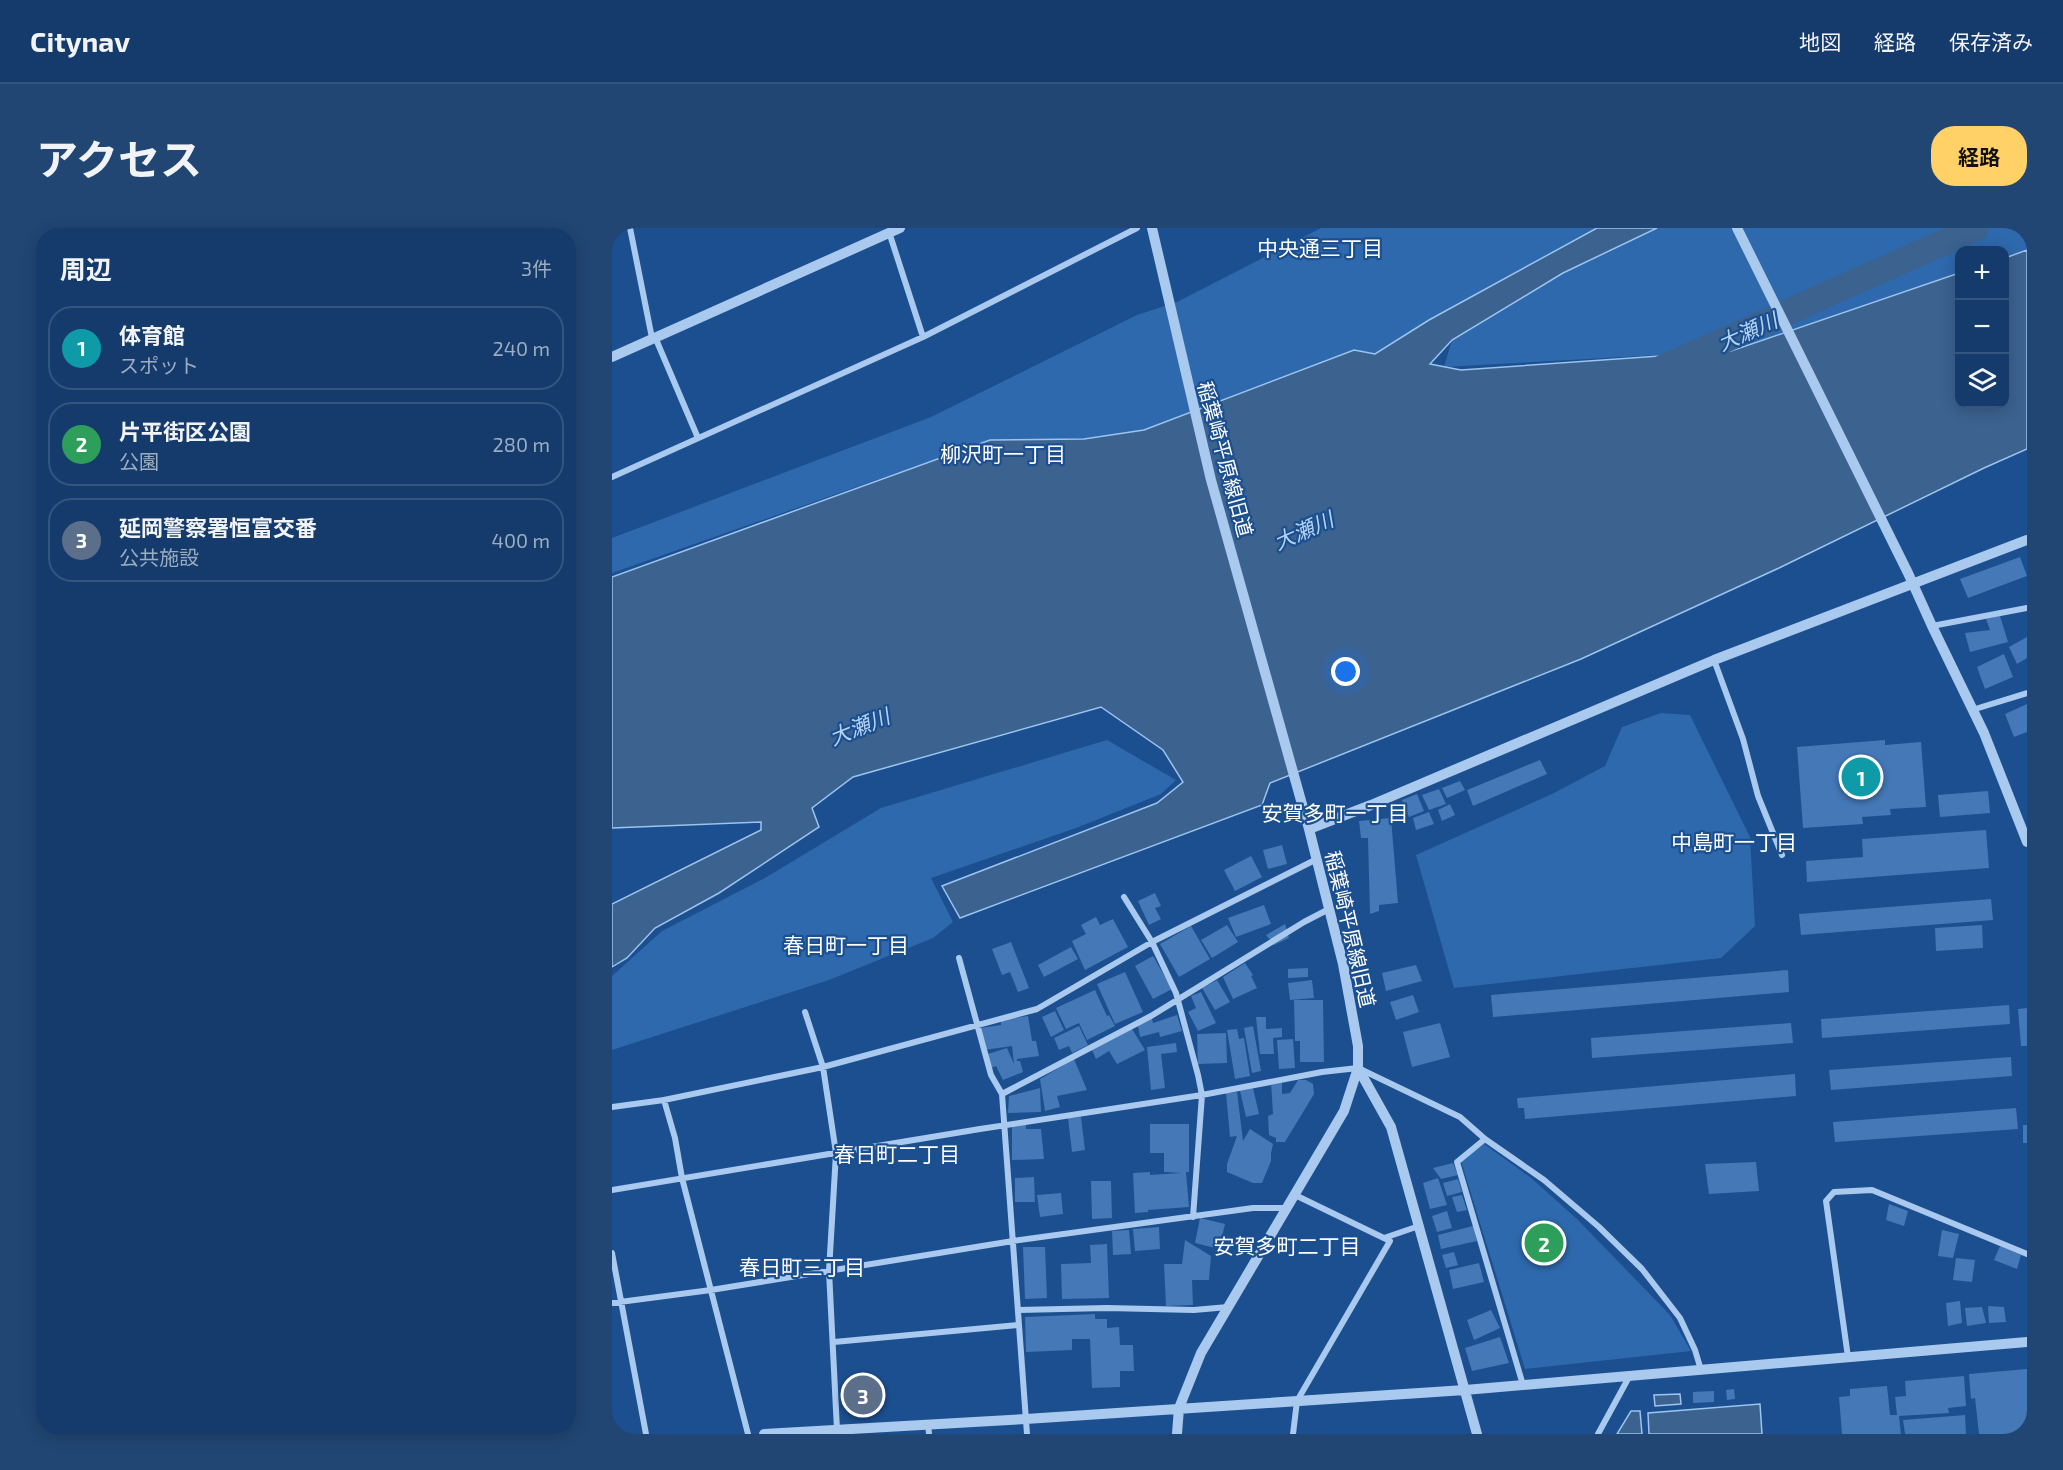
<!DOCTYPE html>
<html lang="ja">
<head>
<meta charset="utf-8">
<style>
  body { margin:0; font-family:"Exo 2","Noto Sans JP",sans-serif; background:#214673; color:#f1f3f6 }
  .controls { position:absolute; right:18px; top:18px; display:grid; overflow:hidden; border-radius:12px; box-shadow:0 3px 15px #0003 }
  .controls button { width:54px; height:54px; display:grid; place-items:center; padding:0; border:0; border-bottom:2px solid #33557e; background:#143b6b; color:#f1f3f6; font:30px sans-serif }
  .you { position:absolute; left:734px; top:444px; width:21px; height:21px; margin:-15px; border:4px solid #fff; border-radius:50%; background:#1a73e8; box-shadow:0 0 0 9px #1a73e833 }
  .badge { display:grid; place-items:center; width:39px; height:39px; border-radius:50%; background:#ffd166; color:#fff; font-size:20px; font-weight:700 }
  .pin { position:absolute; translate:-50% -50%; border:3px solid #fff; box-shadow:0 2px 6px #0006 }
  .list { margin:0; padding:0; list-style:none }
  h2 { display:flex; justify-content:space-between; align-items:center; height:78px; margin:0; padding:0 24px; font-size:26px }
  h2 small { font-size:20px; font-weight:400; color:#9dadc1 }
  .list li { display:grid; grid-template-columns:39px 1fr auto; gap:18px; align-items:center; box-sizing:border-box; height:84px; margin:0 12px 12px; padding:0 12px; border:2px solid #33557e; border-radius:24px }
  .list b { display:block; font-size:22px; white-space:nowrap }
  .list p { margin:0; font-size:20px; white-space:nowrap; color:#9dadc1 }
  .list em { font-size:20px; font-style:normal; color:#9dadc1 }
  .icon { flex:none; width:33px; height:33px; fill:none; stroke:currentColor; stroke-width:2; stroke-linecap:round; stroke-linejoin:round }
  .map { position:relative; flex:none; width:1415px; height:1206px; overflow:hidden; border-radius:24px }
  header { display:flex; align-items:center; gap:36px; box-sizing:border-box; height:84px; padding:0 30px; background:#143b6b; border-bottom:2px solid #33557e }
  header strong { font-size:28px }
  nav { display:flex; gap:33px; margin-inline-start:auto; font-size:21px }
  .intro { display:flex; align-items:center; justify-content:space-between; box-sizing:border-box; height:144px; padding:0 36px }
  h1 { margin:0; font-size:42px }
  .button { padding:15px 27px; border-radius:24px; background:#ffd166; color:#111; font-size:21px; font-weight:700 }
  main { display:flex; gap:36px; padding:0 36px }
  aside { flex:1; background:#143b6b; border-radius:24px; box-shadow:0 3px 15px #0003 }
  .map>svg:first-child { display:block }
  .green { fill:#2e69ad }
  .water { fill:#3c6290; stroke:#9cc4f0; stroke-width:1.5 }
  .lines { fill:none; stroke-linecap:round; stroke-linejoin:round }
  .river { stroke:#3c6290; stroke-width:26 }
  .building { fill:#4478b7 }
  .minor { stroke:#a9c9ee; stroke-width:6 }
  .tertiary { stroke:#a9c9ee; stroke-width:10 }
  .labels { text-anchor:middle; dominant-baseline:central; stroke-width:4.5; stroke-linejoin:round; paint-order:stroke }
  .street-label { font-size:20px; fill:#fff; stroke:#1b4f8f }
  .neighbourhood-label { font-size:21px; fill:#fff; stroke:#1b4f8f }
  .water-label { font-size:21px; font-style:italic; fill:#b5d3f5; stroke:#1b4f8f }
</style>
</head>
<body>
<header>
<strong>Citynav</strong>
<nav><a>地図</a><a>経路</a><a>保存済み</a></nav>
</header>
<div class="intro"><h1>アクセス</h1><a class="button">経路</a></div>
<main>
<aside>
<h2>周辺<small>3件</small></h2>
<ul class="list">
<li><span class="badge" style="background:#0f9aa8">1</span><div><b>体育館</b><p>スポット</p></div><em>240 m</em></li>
<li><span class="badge" style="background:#2e9e5b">2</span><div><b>片平街区公園</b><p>公園</p></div><em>280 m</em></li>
<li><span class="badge" style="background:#5c6f8a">3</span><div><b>延岡警察署恒富交番</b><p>公共施設</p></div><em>400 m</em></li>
</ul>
</aside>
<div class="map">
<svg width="1415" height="1206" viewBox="0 0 1415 1206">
  <rect width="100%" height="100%" fill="#1b4f8f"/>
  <path class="green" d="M709,0H987L763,126L742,122L532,202L472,211L378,212L0,345V310L319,189L525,87L565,74Z
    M1045,0H1415V22L1393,30L1392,22H1348L1347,45L1119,123L832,139L840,112L951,45Z
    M1049,485L1078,487L1138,609L1143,698L1109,730L842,760L804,627L940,566L993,538L1010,499Z
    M495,512L564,552L549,566L464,600L319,650L341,694L321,710L217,752L0,822V748L50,703L153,650L269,580Z
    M872,916L918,949L965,991L1058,1087L1079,1123L913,1141L849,933Z"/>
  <path class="water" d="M985,0H1045L951,45L840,112L818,136L849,142L1119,123L1347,45L1348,176H1392L1393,30L1415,22V221L1372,240L1167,340L969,431L658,555L650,577L348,690L330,658L545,575L571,554L551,522L489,479L241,549L200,580L207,599L107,665L43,700L15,730L0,739V676L149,602V594L0,600V349L378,212L472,211L532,202L742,122L763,126L817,92Z
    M1068,1166L1069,1176L1043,1178L1042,1167Z
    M1148,1176L1150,1206H1037L1036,1185Z
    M1019,1183H1028L1030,1206H1005Z"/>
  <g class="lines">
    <path class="river" d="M1050,140L1364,0"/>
  </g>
  <path class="building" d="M1408,329L1415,348L1356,370L1348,351Z
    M1388,388L1396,414L1358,424L1353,405L1378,402L1374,391Z
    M1415,409V430L1405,436L1397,419Z
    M1392,426L1401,449L1373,461L1365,439Z
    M1415,476V504L1402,509L1393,486Z
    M1273,512V517L1309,514L1314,579L1278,581L1279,587L1250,589L1251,596L1191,600L1185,519Z
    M928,532L935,546L861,578L855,562Z
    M848,553L853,562L835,570L830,560Z
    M827,561L834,576L817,582L810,567Z
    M1376,563L1378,585L1328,589L1326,567Z
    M805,566L812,583L797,589L790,572Z
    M838,576L843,587L830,593L826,582Z
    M817,584L822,596L804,602L801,590Z
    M779,590L786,675L767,677V683L758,686L756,610H749L747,593Z
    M1374,602L1377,640L1195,654L1194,633L1251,629L1250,611Z
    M670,617L675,636L656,641L651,622Z
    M639,628L650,649L623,663L612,642Z
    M543,665L549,678L543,680L549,691L537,697L526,673Z
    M1379,671L1381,692L1189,707L1187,686Z
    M652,677L659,696L624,709L616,690Z
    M484,689L488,697L501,691L516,719L473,742L460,713L474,706L469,697Z
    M673,696L677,710L662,717L654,707Z
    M615,697L626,714L600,730L589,712Z
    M1370,697L1371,720L1324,723L1323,700Z
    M579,698L598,731L567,749L548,716Z
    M399,714L417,760L406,764L398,744L390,747L380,721Z
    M459,719L466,731L432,749L426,737Z
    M541,728L560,761L541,771L523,738Z
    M633,735L641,747L639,748L645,760L621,771L611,749Z
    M804,737L810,753L774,763L770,745Z
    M696,740V749L676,750V741Z
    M1176,742L1177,764L881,789L879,767Z
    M513,744L531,784L503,796L485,756Z
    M605,752L618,774L603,782L590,760Z
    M700,752L702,770L678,772L676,755Z
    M483,762L495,788L497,787L503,798L475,812L467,795L454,801L444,780Z
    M589,764L604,795L586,803L576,784L584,780L579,768Z
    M801,767L807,784L784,792L778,774Z
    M682,772H711L712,834H688V813H683Z
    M1397,777L1398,796L1210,810L1209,791Z
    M1415,780V818H1409L1406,781Z
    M443,783L452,802L439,809L430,789Z
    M565,787L570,803L548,809L547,804L528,809L526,798L540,791L541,795Z
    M416,788L420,813H424L427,828L405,831V833H408L411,844L391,852L384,838L379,840L376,826L395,820L402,836L400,818L372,822L369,800L389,797V792Z
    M644,789H654V801L670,800V809L661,810L662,826H648Z
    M828,795L838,829L800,839L791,804Z
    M1179,795L1181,815L980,830L979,810Z
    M467,798L476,817L460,825L457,818L447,822L442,810Z
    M641,798L649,843L640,845L632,800Z
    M520,801L533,822L505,836L497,823L484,831L480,822Z
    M625,801L627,811L632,810L638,848L623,851L615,802Z
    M614,805L615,835L586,836L585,806Z
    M681,811L683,840L667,841L665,812Z
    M564,815L565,824L549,826L553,860L539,862L535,819Z
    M1399,829L1400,848L1219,862L1217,842Z
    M462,831L475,862L445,868L448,879L433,883L428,851Z
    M1183,846L1184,868L913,891L912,880H906L905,870Z
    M686,852H694L701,856L702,866L673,914H664V910L657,907L656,888L661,886L659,854H670V866L678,865Z
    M428,860L429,884L396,885L397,868Z
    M641,860L647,886L634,889L628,863Z
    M625,864L631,913L638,901L661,916L659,925V933L650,955H641L615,944V936L625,908L618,909L614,865Z
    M1404,880L1406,901L1223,914L1221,894Z
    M469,889L473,922L460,924L456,890Z
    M414,896V901H429L432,931L400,932V899Z
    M538,896H577V944H574L577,979L536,982V984L523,985L521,945L538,944V947L570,945L552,944V925H538Z
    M1411,897H1415V915H1411Z
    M1144,934L1147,963L1097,966L1093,936Z
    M841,935L846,947L829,951L821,940Z
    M422,949L423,974H403V950Z
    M826,950L835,977L818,981L811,955Z
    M846,951L850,964L835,968L831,955Z
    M479,953H499L500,990L480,991Z
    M449,965L451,986L428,989L425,967Z
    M850,967L855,982L845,984L840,969Z
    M1277,976L1296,983L1292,998L1274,992Z
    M835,983L840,1000L825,1004L820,988Z
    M588,990L613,996L607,1021L583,1015Z
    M861,998L865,1013L829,1021L826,1007Z
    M547,999L548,1021L523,1023L521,1001Z
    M517,1002L519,1026L501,1027L500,1003Z
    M1330,1002L1347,1006L1341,1030L1326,1028Z
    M573,1012L599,1028L597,1052H580L581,1077L554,1078L552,1036H570Z
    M495,1016L497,1070L450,1071L449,1036L479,1035L478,1017Z
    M1388,1018L1409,1027L1405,1041L1382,1032Z
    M411,1019H433L435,1070L413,1071Z
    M842,1024L846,1037L834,1040L830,1027Z
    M1344,1030L1363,1032L1360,1054L1341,1052Z
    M867,1035L872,1054L841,1061L837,1042Z
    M1348,1073L1350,1095L1336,1098L1334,1075Z
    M1376,1078L1392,1079L1394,1094L1377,1095Z
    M1370,1079L1374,1095L1355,1098L1353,1080Z
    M879,1082L888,1100L862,1112L855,1092Z
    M483,1086V1091H495V1100L507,1099L508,1117H521L522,1143H508V1159L480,1160L478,1111H460V1122L414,1124L413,1089Z
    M888,1109L897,1135L860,1143L853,1120Z
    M1415,1141V1206H1367L1363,1170L1359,1171L1357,1146Z
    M1352,1148L1354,1178L1336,1180L1337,1185L1287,1188L1289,1206H1230L1227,1169L1238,1168V1161L1275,1158L1278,1187H1285L1283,1169L1294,1168L1293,1153Z
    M262,1153L263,1178L241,1179L240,1154Z
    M1122,1161L1123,1171L1115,1172L1114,1162Z
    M1102,1163V1174L1081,1175V1164Z
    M1353,1187L1354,1206H1293L1291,1192Z"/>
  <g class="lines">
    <path class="minor" d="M18,0L40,110
      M277,4L311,109
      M43,109L86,210
      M0,249L311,109L525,0
      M1320,398L1415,380
      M1102,432L1131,511L1146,568L1170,627
      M1360,482L1415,465
      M512,669L540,714L564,765L586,847L590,867L581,989
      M347,730L379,847L390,866
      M193,784L211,839L224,925L217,1043L225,1202
      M52,872L63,910L70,950L136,1206
      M0,879L52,872L211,839L425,781L540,714L705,631
      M873,911L845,934L911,1157
      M0,962L368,901L590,867L710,844L746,840L848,889L873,911L932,952L987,999L1030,1041L1068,1090L1083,1122L1089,1142
      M772,1010L807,998
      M0,1025L34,1206
      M0,1075L99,1062L401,1013L641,980H675
      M406,1082L495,1080L582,1082L616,1079
      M222,1114L407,1097
      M1236,1129L1214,973L1222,964L1260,962L1415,1026
      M316,1196L317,1206
      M415,1206L390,866L539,788L692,694L717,681
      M681,1206L685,1173L778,1013L683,967
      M986,1206L1017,1149"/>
    <path class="tertiary" d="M540,0L599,252L697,601L731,736L746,818V840L732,883L589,1125L567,1180L565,1206
      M1125,0L1296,345L1320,398L1372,505L1415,614
      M0,129L288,0
      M697,601L759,577L1102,432L1415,312
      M746,840L779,899L865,1206
      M152,1206L414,1191L853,1162L1415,1114"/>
  </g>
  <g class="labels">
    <g class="street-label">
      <text transform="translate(614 231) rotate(75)">稲葉崎平原線旧道</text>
      <text transform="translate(739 701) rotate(77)">稲葉崎平原線旧道</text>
    </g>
    <g class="neighbourhood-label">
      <text x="708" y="19">中央通三丁目</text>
      <text x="391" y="225">柳沢町一丁目</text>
      <text x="723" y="584">安賀多町一丁目</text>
      <text x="1122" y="613">中島町一丁目</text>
      <text x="234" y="716">春日町一丁目</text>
      <text x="285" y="925">春日町二丁目</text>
      <text x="675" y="1017">安賀多町二丁目</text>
      <text x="190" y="1038">春日町三丁目</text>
    </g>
    <g class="water-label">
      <text transform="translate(1135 103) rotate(-24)">大瀬川</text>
      <text transform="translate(691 302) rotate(-24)">大瀬川</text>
      <text transform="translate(247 498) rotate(-22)">大瀬川</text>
    </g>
  </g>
</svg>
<div class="controls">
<button>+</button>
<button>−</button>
<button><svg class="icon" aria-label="layers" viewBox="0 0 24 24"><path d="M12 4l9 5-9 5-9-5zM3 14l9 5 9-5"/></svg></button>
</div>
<div class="you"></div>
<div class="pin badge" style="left:1249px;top:549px;background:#0f9aa8">1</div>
<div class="pin badge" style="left:932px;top:1015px;background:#2e9e5b">2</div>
<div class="pin badge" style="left:251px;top:1167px;background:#5c6f8a">3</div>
</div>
</main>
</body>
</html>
